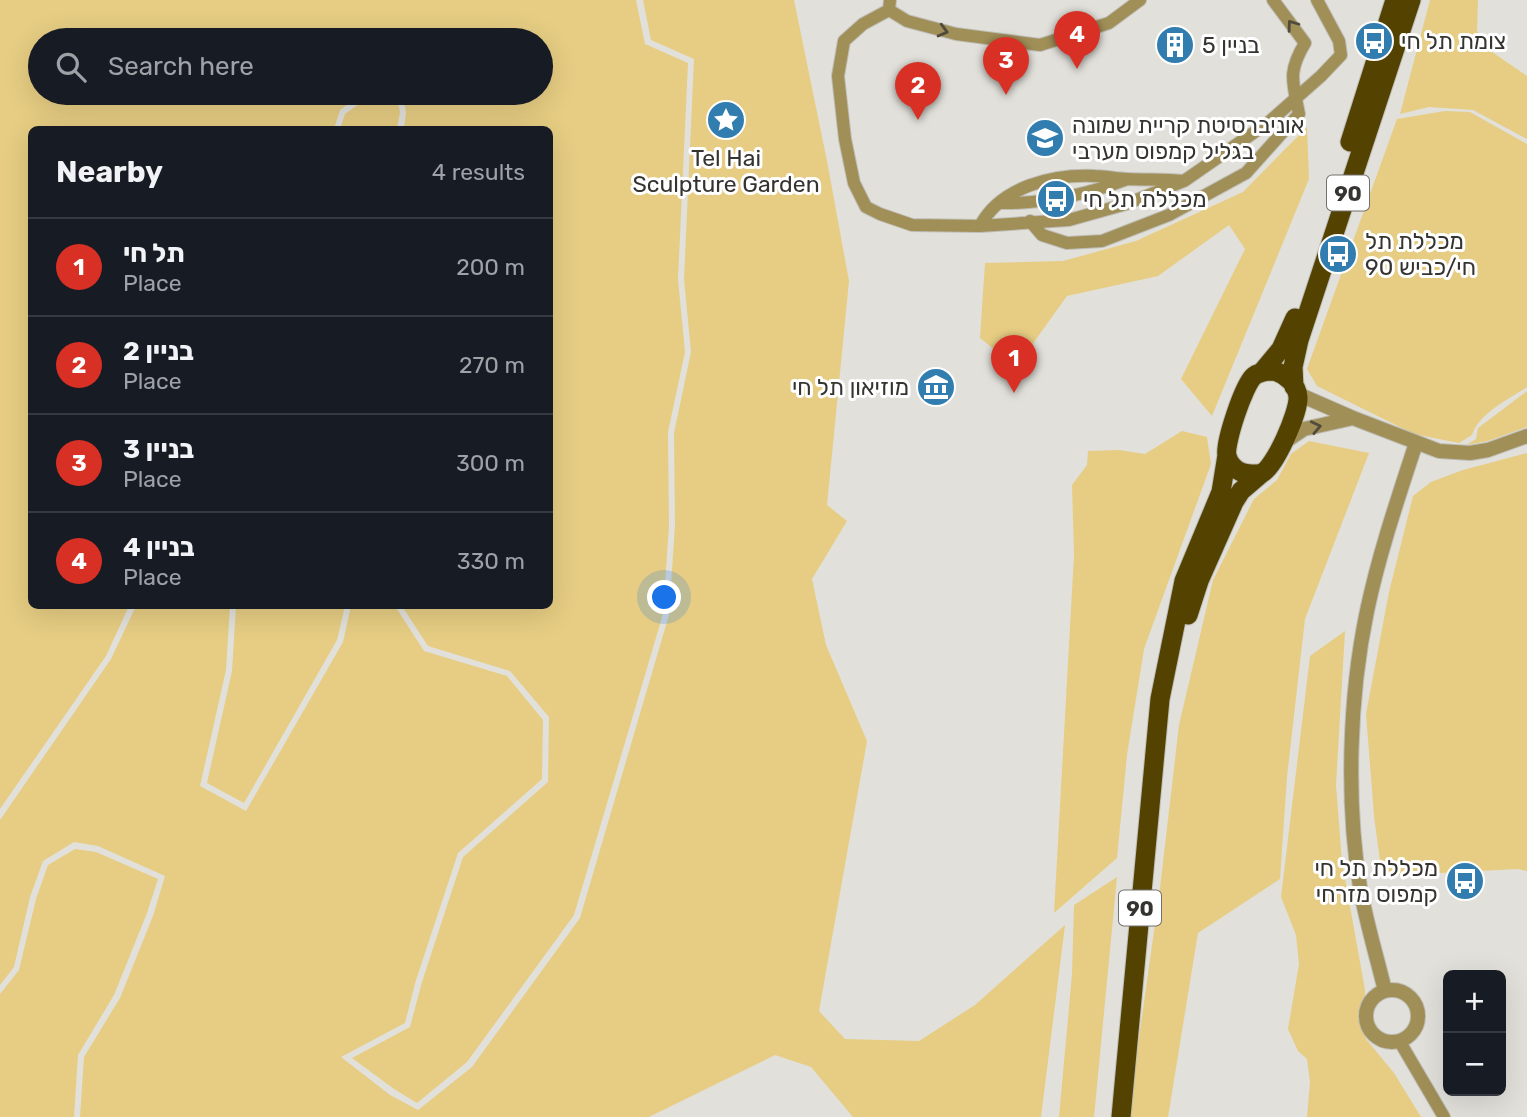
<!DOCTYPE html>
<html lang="en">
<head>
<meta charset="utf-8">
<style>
  body { margin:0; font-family:Rubik,"Noto Sans Hebrew",sans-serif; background:#242831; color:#f1f3f6 }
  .controls { position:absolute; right:21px; bottom:21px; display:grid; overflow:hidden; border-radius:10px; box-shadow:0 7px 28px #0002 }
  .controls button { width:63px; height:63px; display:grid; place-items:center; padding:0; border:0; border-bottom:2px solid #363941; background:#171b24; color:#f1f3f6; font:35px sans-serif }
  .you { position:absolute; left:665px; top:598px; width:24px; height:24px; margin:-18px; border:5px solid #fff; border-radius:50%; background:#1a73e8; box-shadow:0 0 0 10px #1a73e833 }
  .badge { display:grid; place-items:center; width:46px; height:46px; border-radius:50%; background:#d93025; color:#fff; font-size:23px; font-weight:700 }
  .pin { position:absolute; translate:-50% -58px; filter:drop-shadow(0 2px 4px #0008) }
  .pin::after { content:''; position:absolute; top:37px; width:24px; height:21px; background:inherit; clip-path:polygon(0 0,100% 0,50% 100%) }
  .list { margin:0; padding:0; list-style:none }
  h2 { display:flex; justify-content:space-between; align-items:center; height:91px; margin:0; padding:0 28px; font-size:30px }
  h2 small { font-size:23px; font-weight:400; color:#9ea1a6 }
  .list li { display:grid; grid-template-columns:46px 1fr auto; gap:21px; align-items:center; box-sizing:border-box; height:98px; padding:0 28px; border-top:2px solid #363941 }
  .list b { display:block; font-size:26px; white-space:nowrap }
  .list p { margin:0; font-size:23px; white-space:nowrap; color:#9ea1a6 }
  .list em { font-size:23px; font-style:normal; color:#9ea1a6 }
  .icon { flex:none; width:38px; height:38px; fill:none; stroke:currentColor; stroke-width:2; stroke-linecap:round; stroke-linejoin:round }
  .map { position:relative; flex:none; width:1527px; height:1117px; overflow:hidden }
  .search { position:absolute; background:#171b24; box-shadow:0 7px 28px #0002; left:28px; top:28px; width:525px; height:77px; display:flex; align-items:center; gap:18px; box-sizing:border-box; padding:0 24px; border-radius:38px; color:#9ea1a6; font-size:26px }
  .panel { position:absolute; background:#171b24; box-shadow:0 7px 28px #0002; left:28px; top:126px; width:525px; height:483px; border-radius:10px }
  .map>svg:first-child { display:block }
  .green { fill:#e6cd83 }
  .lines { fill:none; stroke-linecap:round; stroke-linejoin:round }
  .minor-casing { stroke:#bfbeb8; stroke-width:14 }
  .tertiary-casing { stroke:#bfbeb8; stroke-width:16 }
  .trunk-casing { stroke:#bfbeb8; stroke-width:21 }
  .minor { stroke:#a18f58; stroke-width:12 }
  .tertiary { stroke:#a18f58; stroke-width:14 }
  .trunk { stroke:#544201; stroke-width:19 }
  .oneway { stroke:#504b3b }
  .labels { text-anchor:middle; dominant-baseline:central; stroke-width:6; stroke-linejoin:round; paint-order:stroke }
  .shield { fill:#fff; stroke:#72716f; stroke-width:2 }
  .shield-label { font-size:21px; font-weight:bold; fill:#353431 }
  .poi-label { font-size:23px; fill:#353431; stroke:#fff; text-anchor:start }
</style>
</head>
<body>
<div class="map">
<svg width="1527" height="1117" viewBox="0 0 1527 1117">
  <rect width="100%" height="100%" fill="#e2e0da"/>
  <path class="green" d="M0,0H636L645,44L688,63L678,279L685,352L668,432L669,525L663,614L574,915L467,1062L417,1103L394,1089L352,1058L410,1027L422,982L463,857L548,782L549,717L510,671L428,646L402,606H550V130L404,129L406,112L402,93H541V40H40V93H364L340,110L334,129L32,130V606H129L106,656L0,809Z
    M643,0H794L827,161L849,281L827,505L847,521L812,579L826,645L867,741L819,1011L845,1039L919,1041L975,1005L1065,925L1041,1117H853L811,1067L775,1055L649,1117H80L84,1057L120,998L153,916L165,876L98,846L74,842L43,861L30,897L14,967L0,985V820L111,659L136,606H230L226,670L200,786L246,811L343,642L351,606H395L424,651L507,676L543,720L542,779L458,853L416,980L405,1023L341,1057L390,1095L418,1110L472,1067L580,918L669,615L675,525L674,433L691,352L684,279L694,59L651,40Z
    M1430,0H1478L1477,31L1492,52L1527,76V139L1473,110L1429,107L1400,114Z
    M374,93H396L400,112L397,129H340L345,114Z
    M1445,111L1470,112L1527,144V387C1509,399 1479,413 1472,435L1459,443L1414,434L1317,386L1307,369L1397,119Z
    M1307,127L1309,179L1212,416L1181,379L1245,249L1229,225L1158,276L1067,296L1016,367L980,338L985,263L1063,261L1136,241L1243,192Z
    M1527,391V427L1488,441L1466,445L1476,439L1478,428Z
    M1182,431L1207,437L1211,464L1144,649L1127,755L1117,858L1054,913L1074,555L1072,485L1087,465L1088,451L1119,450L1145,454Z
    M1309,441L1369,453L1305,619L1287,777L1280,879L1198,933L1168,1117H1128L1160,888L1179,725L1213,580L1254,499L1277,480L1291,454Z
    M1527,453V871L1518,869L1382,876L1374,816L1366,714L1389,592L1413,496L1431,482L1463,470Z
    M236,606H345L337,640L244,803L207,783L232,671Z
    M1345,631L1336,785L1342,862L1365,990L1366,1039L1394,1073L1421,1117H1307L1310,1082L1307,1059L1298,1051L1288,1029L1299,964L1296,935L1281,897L1310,656Z
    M75,849L96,852L158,879L147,913L114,995L78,1055L74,1117H0V994L19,970L36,899L48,865Z
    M1117,877L1094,1117H1059L1072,974L1074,905Z"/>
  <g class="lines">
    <defs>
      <path id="minor" d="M890,0L889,10L907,21L956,34L1040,45L1109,23L1140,0
        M889,10L863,24L844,41L838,76L845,139L854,183L866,207L880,214L912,225L980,226L1069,220L1126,204L1184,181L1269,122L1321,76L1341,55L1339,41L1317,0
        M999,203C1042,204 1085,195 1125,180
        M1030,221L1042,235L1067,243L1102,241L1169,215L1246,173L1299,114C1293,82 1287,73 1305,43L1273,0
        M980,226C1001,186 1054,174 1095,176C1106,176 1117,179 1128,179C1147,180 1164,179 1183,181
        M1400,1042L1444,1117"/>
      <path id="tertiary" d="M1298,394L1353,418L1439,451L1470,453L1488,450L1527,436
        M1283,443L1304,429L1353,418
        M1366 1016a26 26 0 1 1 52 0a26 26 0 1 1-52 0Z
        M1385,991C1377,957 1366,922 1360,887C1346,801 1349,697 1367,611C1379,554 1398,498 1416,443"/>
      <path id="trunk" d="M1350,142L1395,0
        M1275,371C1286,375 1297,384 1298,397C1299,412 1275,467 1262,473C1256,475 1246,474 1241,472C1234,469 1229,463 1227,456C1224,444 1244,384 1254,376C1259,372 1268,371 1275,371Z
        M1261,373L1281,349L1295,318
        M1294,387L1293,367L1299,340L1411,0
        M1188,615L1199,581L1234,502L1241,491L1262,473
        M1121,1117L1160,699L1184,581L1221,492L1227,455"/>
    </defs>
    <use href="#minor" class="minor-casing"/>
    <use href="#tertiary" class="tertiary-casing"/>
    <use href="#trunk" class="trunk-casing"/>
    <use href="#minor" class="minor"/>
    <use href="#tertiary" class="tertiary"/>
    <use href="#trunk" class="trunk"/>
  </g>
  <defs><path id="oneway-chevron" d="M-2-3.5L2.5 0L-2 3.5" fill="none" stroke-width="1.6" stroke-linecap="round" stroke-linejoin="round" transform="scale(1.75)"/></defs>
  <g class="oneway">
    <use href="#oneway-chevron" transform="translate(1292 25) rotate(-126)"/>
    <use href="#oneway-chevron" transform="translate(943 31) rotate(15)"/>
    <use href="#oneway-chevron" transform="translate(1316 427) rotate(-12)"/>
  </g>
  <defs>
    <symbol id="bus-disc" viewBox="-11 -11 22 22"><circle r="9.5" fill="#317db0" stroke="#fff"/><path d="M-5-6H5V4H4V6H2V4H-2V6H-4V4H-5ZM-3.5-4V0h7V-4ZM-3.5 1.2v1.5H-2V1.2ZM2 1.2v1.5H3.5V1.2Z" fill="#fff"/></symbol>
    <symbol id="building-disc" viewBox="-11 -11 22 22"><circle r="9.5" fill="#317db0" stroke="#fff"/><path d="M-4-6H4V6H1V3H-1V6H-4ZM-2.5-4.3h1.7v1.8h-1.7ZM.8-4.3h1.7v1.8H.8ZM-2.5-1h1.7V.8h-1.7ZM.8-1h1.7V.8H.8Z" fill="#fff"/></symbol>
    <symbol id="sight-disc" viewBox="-11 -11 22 22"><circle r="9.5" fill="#317db0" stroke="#fff"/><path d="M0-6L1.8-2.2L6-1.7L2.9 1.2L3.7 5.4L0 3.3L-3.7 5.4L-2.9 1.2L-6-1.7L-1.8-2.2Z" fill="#fff"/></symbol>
    <symbol id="university-disc" viewBox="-11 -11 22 22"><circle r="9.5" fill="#317db0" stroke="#fff"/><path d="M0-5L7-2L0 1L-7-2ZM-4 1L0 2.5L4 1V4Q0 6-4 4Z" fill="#fff"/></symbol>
    <symbol id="museum-disc" viewBox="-11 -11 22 22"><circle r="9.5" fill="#317db0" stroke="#fff"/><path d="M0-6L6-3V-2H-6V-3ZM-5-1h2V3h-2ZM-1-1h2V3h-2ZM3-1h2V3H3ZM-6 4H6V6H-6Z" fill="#fff"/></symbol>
  </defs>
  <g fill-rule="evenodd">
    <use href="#bus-disc" x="1352" y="19" width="44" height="44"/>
    <use href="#building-disc" x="1153" y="23" width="44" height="44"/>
    <use href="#sight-disc" x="704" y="98" width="44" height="44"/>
    <use href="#university-disc" x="1023" y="116" width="44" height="44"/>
    <use href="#bus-disc" x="1034" y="177" width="44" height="44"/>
    <use href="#bus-disc" x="1316" y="232" width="44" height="44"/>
    <use href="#museum-disc" x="914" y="365" width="44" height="44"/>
    <use href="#bus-disc" x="1443" y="859" width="44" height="44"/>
  </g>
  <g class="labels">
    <g class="shield">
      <rect x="1327" y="175.5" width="42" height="35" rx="5"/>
      <rect x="1119" y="890.5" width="42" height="35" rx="5"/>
    </g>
    <g class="shield-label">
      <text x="1348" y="193">90</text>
      <text x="1140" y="908">90</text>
    </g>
    <g class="poi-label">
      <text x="1401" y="41">צומת תל חי</text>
      <text x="1202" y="45">בניין 5</text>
      <text x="1072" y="125">אוניברסיטת קריית שמונה<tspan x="1072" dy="26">בגליל קמפוס מערבי</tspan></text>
      <text x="726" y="158" text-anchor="middle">Tel Hai<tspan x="726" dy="26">Sculpture Garden</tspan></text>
      <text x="1083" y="199">מכללת תל חי</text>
      <text x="1365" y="241">מכללת תל<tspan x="1365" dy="26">חי/כביש 90</tspan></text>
      <text x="909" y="387" text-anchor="end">מוזיאון תל חי</text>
      <text x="1438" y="868" text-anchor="end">מכללת תל חי<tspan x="1438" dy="26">קמפוס מזרחי</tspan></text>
    </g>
  </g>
</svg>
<div class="controls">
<button>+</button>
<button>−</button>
</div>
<div class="you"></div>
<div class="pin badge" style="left:1014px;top:393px">1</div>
<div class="pin badge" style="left:918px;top:120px">2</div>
<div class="pin badge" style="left:1006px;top:95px">3</div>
<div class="pin badge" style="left:1077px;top:69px">4</div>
<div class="search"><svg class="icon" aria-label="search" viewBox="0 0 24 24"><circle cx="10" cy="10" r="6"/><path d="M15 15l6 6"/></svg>Search here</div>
<section class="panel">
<h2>Nearby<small>4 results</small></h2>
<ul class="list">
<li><span class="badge">1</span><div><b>תל חי</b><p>Place</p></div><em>200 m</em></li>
<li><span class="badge">2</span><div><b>בניין 2</b><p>Place</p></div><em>270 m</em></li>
<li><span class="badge">3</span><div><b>בניין 3</b><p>Place</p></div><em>300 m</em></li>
<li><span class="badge">4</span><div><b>בניין 4</b><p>Place</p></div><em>330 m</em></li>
</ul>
</section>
</div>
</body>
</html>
